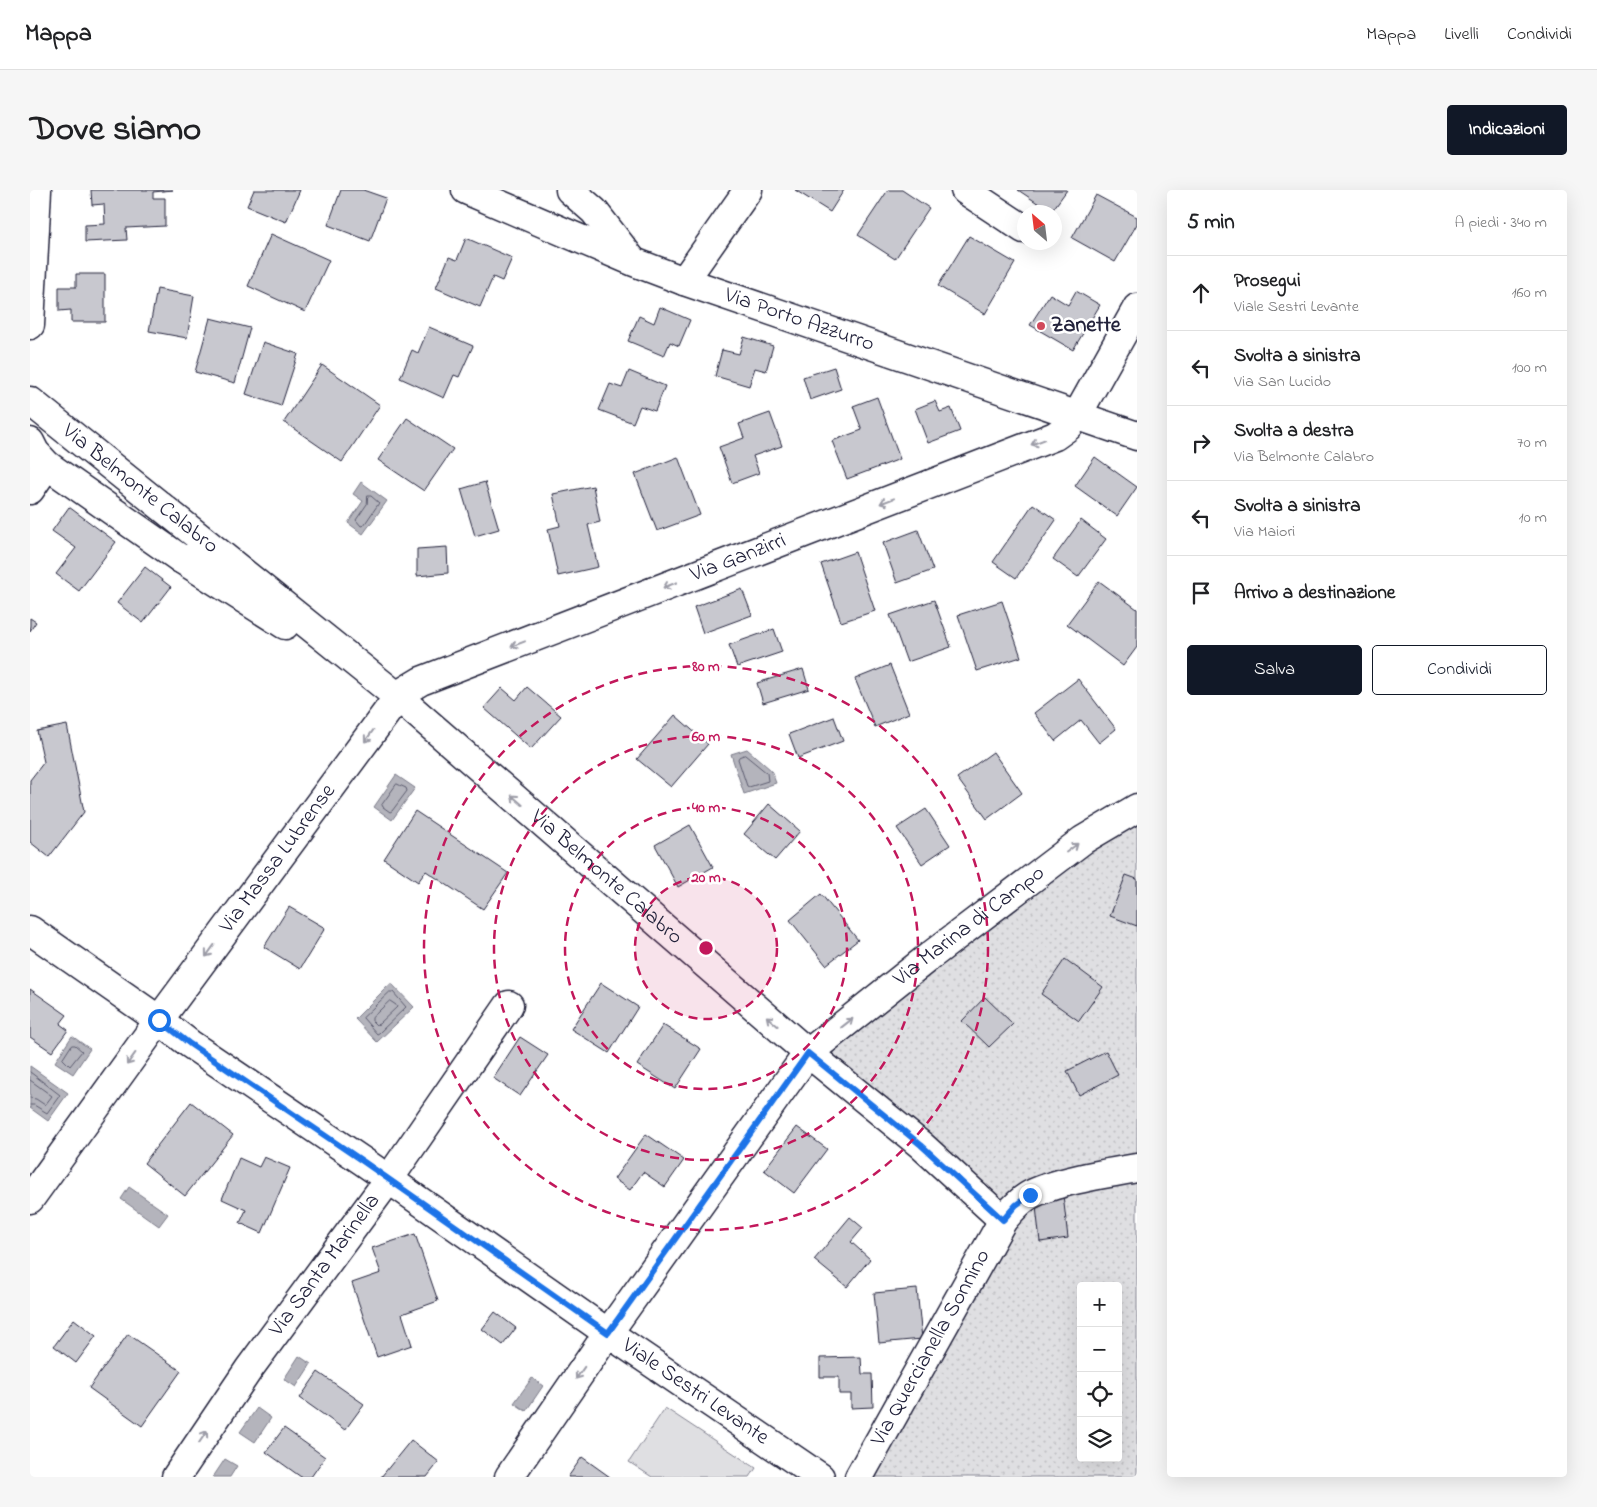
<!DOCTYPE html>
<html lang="it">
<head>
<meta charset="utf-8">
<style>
  body { margin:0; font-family:"Indie Flower",sans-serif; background:#f6f6f6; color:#202124 }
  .controls { position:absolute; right:15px; bottom:15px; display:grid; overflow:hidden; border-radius:5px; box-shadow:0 5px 20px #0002 }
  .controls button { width:45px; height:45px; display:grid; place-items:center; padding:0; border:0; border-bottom:1px solid #e0e0e0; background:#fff; color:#202124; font:25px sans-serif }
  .compass { position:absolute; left:987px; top:15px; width:45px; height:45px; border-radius:50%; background:#fff; box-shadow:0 5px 20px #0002; rotate:332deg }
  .stop { position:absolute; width:15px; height:15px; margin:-11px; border:4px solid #1a73e8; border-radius:50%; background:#fff }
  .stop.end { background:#1a73e8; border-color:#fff; box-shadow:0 1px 5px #0008 }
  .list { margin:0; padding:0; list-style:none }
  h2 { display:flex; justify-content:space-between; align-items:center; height:65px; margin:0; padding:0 20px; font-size:21px }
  h2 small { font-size:16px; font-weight:400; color:#757577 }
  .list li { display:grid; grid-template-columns:32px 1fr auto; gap:15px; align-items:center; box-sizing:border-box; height:75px; padding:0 20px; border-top:1px solid #e0e0e0 }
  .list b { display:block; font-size:19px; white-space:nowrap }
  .list p { margin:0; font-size:16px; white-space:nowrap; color:#757577 }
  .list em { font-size:16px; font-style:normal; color:#757577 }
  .actions { display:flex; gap:10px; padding:15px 20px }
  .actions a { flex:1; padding:11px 0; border:1px solid #111827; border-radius:5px; text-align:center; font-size:18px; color:#111827 }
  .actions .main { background:#111827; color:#fff }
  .icon { flex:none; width:28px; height:28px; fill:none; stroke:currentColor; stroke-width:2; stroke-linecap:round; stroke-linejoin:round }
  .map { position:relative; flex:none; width:1107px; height:1287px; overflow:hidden; border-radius:5px }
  header { display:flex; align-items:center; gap:30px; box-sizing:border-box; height:70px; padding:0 25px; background:#fff; border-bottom:1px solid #e0e0e0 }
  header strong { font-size:24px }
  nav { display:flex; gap:28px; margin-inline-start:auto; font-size:18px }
  .intro { display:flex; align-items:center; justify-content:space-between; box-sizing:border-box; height:120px; padding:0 30px }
  h1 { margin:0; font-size:35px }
  .button { padding:12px 22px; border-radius:5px; background:#111827; color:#fff; font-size:18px; font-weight:700 }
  main { display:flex; gap:30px; padding:0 30px }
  aside { flex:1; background:#fff; border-radius:5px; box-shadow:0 5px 20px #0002 }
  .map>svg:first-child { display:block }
  .grass { fill:#dfdfe2; stroke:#80808e }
  .park { fill:url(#park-dots); stroke:#80808e; fill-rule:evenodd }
  .water { fill:#b4b4bc; stroke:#7a7a88 }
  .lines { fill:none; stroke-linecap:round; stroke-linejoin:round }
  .shore { stroke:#5c5c6f; stroke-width:1 }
  .building { fill:#c8c8cf; stroke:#22223b }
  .minor-casing { stroke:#22223b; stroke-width:31 }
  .minor { stroke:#fff; stroke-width:28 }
  .oneway { stroke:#9c9ca7 }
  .route { stroke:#1a73e8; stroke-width:6 }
  .ring { fill:none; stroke:#c2185b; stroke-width:2.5; stroke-dasharray:9 6 }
  .poi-dot { fill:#d1495b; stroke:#fff; stroke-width:2 }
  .labels { text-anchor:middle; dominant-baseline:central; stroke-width:5; stroke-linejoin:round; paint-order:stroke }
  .street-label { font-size:22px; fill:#22223b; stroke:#fff }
  .poi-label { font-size:22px; font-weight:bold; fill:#22223b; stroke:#fff; text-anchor:start }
  .centre { fill:#c2185b; stroke:#fff; stroke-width:2.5 }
  .ring-label { font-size:15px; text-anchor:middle; font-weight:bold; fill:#c2185b; stroke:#fff; stroke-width:5; stroke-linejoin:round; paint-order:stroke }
</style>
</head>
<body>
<header>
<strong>Mappa</strong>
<nav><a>Mappa</a><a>Livelli</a><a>Condividi</a></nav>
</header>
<div class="intro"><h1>Dove siamo</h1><a class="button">Indicazioni</a></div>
<main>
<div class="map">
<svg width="1107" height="1287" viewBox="0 0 1107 1287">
  <defs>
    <pattern id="park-dots" width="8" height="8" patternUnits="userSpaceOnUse" patternTransform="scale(1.25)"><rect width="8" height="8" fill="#dfdfe2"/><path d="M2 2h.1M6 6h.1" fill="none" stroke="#bfbfc3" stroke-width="1.8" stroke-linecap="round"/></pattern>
  </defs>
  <rect width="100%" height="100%" fill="#fff"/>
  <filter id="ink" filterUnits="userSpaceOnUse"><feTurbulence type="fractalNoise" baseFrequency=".02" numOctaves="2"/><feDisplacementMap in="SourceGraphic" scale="10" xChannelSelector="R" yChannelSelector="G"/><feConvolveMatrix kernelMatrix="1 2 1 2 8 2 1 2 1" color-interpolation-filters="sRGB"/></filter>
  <g filter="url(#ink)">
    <path class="grass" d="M635,1218L726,1278L720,1287H622L599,1272Z"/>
    <path class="park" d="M1107,618V978L973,1030L778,863Z
      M1107,985V1287H835L988,1017ZM1051,1096H1088V1268H1051Z"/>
    <path class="water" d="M331,292L357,311L333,344L318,333L333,311L323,304Z
      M717,559L741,580L746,593L714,604L701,564Z
      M366,585L385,598L362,630L344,617Z
      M361,793L384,817L347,852L325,829Z
      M42,846L60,859L43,884L25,872Z
      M0,876L38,903L18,931L0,918Z
      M99,997L138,1024L129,1036L91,1009Z
      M269,1166L281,1174L266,1197L254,1189Z
      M502,1188L513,1196L496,1221L484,1213Z
      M227,1218L241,1228L225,1252L210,1242Z
      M195,1269L207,1276L200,1287H183Z"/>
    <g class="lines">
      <path class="shore" d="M338,306H341L349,313L334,335L331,336L326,330L337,314Z
        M715,565L737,583L738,591L719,597L717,596L708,569L709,567Z
        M367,594L376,598L377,601L362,621L360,622L353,617L352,615Z
        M360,802H363L376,817L349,843L347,844L333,828Z
        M360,811L366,815L367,817L349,834L346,835L342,831V828Z
        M42,855H45L52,861L40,876L33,869Z
        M0,882L30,905L17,923L4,915H0
        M0,890L22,906L15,915L6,909L0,908"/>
    </g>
    <path class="building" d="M61,0H143L123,2V8H135V36L96,38L97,50L55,52V35L75,34L74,14L62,15Z
      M224,0H270L256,32L217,16Z
      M311,0H333L356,8L340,51L298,35Z
      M765,0H814L800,22Z
      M858,0H872L899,18L865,69L828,45Z
      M988,0H1037L1021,22Z
      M1066,5L1107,27V34L1085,72L1042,48Z
      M241,44L299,70L275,122L218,96Z
      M939,46L985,73L955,124L908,96Z
      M436,48L482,68L472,91L463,87L450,117L406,98L419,67L427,70Z
      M46,84H75V132H41V120L29,121V97H46Z
      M127,99L164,106L157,148L119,141Z
      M1046,101L1070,115L1043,160L1000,135L1020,104L1038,115Z
      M630,117L660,130L649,156L640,152L634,166L598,151L609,126L624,133Z
      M180,128L220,138L205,193L165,182Z
      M399,137L443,156L429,187L424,185L414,208L370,188L382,160L388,163Z
      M714,147L743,156L736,181L725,178L719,196L685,186L692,160L709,164Z
      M233,152L268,164L251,216L216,204Z
      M292,175L350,215L312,272L254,232Z
      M804,177L811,199L780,210L773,187Z
      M599,181L635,196L625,221L610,216L603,233L569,220L580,194L592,198Z
      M847,207L870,269L817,289L802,251L832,240L823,216Z
      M905,211L910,222L921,218L930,241L898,253L885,219Z
      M740,223L752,256L723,266L729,283L702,293L689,257L714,248L709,234Z
      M377,228L423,259L394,301L348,270Z
      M648,267L670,325L627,341L605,284Z
      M1065,267L1107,297L1087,326L1045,296Z
      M455,292L469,339L445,346L431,299Z
      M563,296L570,332L558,335L568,377L528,386L518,339L530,336L523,304Z
      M1003,314L1026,330L986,388L963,372Z
      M39,317L86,352L49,401L26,384L46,358L22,341Z
      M1051,330L1076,349L1048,387L1023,369Z
      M888,340L903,380L867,393L853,353Z
      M417,357L418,383L387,386V359Z
      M825,362L845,421L811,432L791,374Z
      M115,377L141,397L113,433L87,413Z
      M1069,391L1107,419V457L1093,476L1037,434Z
      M712,399L722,425L673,443L664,417Z
      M904,410L921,457L877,472L860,425Z
      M972,411L991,467L947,481L928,425Z
      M0,428L6,432L0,441Z
      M744,439L752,462L707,477L699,455Z
      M860,475L879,523L845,537L825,489Z
      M773,479L779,499L733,513L727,493Z
      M1048,489L1086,539L1069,553L1051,530L1025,551L1004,523Z
      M497,497L531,526L501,559L454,518L472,498L486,510Z
      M645,525L678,554L641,597L607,569Z
      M804,527L813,551L768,568L759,544Z
      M37,535L54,622L19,667L0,652V590L14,572L7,541Z
      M963,562L992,603L957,629L927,588Z
      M739,614L770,641L745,670L714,644Z
      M896,619L920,655L892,674L867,638Z
      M385,621L478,683L453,719L396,681L388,692L354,669Z
      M660,635L683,677L648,697L625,655Z
      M1096,685L1107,689V736L1080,726Z
      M791,704L828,750L796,775L760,730Z
      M259,717L295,738L270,779L234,757Z
      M1035,769L1073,797L1049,831L1011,804Z
      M571,793L608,817L579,863L541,839Z
      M0,799L37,825L30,834L38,840L22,862L0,847Z
      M955,807L983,834L959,857L932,831Z
      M633,835L671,859L645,899L607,875Z
      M490,847L518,865L490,906L463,888Z
      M1076,861L1088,885L1049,905L1037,881Z
      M161,912L203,945L155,1006L114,973Z
      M767,937L797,959L764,1003L734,980Z
      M616,944L654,970L635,997L613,982L600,1000L584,989Z
      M234,967L260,978L232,1043L210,1033L216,1020L192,1009L209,968L229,977Z
      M1033,1005L1038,1048L1010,1052L1005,1008Z
      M820,1027L833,1038L821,1052L840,1069L817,1097L784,1070Z
      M385,1044L408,1111L372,1124L382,1155L347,1167L322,1093L351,1083L342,1058Z
      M887,1099L892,1149L849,1153L844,1103Z
      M465,1122L486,1138L473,1155L452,1139Z
      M44,1129L66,1146L46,1173L24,1156Z
      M98,1144L151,1181L112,1236L59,1198Z
      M831,1167L832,1184H842L843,1217L821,1218V1204H809V1187H790V1168Z
      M288,1182L334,1214L315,1240L270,1208Z
      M254,1238L295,1267L281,1287H271L236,1262Z
      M381,1250L409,1272L397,1287H351Z
      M552,1267L580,1287H538Z"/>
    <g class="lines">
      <defs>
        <g id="minor">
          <path id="s1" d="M436,0L604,72L654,91L1107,246"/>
          <path d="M540,0L564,21L602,70"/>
          <path d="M935,0L994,39"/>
          <path d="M654,91L718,0"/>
          <path d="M0,135L7,0"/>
          <path id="s2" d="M0,211L368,507L778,863L891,955L973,1030"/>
          <path d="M0,252L5,262L17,275L151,369H169"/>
          <path d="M0,300L17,275"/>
          <path d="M151,369L255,435"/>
          <path id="s3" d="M0,740L129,830L160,854L334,972L578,1143L790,1287"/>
          <path id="s4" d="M0,1009L129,830L368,507L376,500L391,491L1025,246L1039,236L1045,229L1107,118"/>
          <path id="s5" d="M146,1287L219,1179L359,989L479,815"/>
          <path id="s6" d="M479,1287L578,1143L778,863L900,766L1053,650L1107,618"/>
          <path id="s7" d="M829,1287L973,1030C981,1021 988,1012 998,1006C1022,992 1078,983 1107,978"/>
        </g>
      </defs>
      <use href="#minor" class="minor-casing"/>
      <use href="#minor" class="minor"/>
    </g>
    <defs><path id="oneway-shaft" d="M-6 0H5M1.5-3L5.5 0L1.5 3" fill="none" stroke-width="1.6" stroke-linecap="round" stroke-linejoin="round" transform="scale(1.25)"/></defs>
    <g class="oneway">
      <use href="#oneway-shaft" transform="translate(1008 252) rotate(159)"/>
      <use href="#oneway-shaft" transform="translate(857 311) rotate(159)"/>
      <use href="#oneway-shaft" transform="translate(640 395) rotate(159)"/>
      <use href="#oneway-shaft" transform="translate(488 454) rotate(159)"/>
      <use href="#oneway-shaft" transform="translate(339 546) rotate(126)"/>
      <use href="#oneway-shaft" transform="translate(487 610) rotate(-139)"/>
      <use href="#oneway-shaft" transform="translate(1042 658) rotate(-37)"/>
      <use href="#oneway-shaft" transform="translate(180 761) rotate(126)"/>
      <use href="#oneway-shaft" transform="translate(742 831) rotate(-139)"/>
      <use href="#oneway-shaft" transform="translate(817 833) rotate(-38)"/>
      <use href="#oneway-shaft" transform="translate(101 869) rotate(126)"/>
      <use href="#oneway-shaft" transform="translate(550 1183) rotate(125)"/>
      <use href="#oneway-shaft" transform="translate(173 1247) rotate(-56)"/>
    </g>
  </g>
  <g class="lines" filter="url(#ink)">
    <path class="route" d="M129,830L160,854L334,972L578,1143L778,863L891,955L973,1030L986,1015L1000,1005"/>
  </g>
  <circle cx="676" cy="758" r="71" fill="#c2185b" fill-opacity=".12"/>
  <g class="ring">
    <circle cx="676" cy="758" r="71"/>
    <circle cx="676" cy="758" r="141"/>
    <circle cx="676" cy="758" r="212"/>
    <circle cx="676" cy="758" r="282"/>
  </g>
  <circle class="poi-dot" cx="1011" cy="136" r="5"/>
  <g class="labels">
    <g class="street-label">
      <text stroke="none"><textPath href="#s1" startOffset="358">Via Porto Azzurro</textPath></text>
      <text stroke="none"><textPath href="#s2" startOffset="141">Via Belmonte Calabro</textPath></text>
      <text stroke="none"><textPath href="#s4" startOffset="991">Via Ganzirri</textPath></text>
      <text stroke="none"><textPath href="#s4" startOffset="421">Via Massa Lubrense</textPath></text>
      <text stroke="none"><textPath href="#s2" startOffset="748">Via Belmonte Calabro</textPath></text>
      <text stroke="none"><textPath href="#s6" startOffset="724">Via Marina di Campo</textPath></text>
      <text stroke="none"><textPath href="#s5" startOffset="259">Via Santa Marinella</textPath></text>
      <text stroke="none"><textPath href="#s7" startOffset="148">Via Quercianella Sonnino</textPath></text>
      <text stroke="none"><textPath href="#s3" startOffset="810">Viale Sestri Levante</textPath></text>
    </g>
    <g class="poi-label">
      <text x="1021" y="136">Zanette</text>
    </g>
  </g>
  <circle cx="676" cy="758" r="8" class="centre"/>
  <g class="ring-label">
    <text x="676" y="481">80 m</text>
    <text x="676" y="551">60 m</text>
    <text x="676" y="622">40 m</text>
    <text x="676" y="692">20 m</text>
  </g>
</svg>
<div class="controls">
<button>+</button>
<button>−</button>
<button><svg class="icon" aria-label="locate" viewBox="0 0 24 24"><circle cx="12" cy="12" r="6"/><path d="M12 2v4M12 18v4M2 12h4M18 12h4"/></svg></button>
<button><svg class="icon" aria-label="layers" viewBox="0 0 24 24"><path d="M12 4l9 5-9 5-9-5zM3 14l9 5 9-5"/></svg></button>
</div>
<svg class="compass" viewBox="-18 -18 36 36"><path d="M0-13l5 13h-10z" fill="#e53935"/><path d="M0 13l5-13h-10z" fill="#757577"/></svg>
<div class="stop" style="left:129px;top:830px"></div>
<div class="stop end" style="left:1000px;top:1005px"></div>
</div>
<aside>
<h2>5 min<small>A piedi · 340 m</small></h2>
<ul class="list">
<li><svg class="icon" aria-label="ahead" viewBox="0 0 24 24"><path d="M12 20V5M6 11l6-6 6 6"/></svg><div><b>Prosegui</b><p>Viale Sestri Levante</p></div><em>160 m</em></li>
<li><svg class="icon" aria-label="left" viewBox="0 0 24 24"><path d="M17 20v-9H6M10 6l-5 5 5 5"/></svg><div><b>Svolta a sinistra</b><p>Via San Lucido</p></div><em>100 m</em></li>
<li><svg class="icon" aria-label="right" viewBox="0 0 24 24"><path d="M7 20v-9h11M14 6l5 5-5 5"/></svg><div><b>Svolta a destra</b><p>Via Belmonte Calabro</p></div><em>70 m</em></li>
<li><svg class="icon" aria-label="left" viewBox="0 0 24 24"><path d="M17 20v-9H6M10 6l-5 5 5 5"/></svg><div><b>Svolta a sinistra</b><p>Via Maiori</p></div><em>10 m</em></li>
<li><svg class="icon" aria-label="arrive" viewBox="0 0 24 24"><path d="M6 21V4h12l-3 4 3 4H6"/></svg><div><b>Arrivo a destinazione</b></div></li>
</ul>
<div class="actions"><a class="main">Salva</a><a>Condividi</a></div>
</aside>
</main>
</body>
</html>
